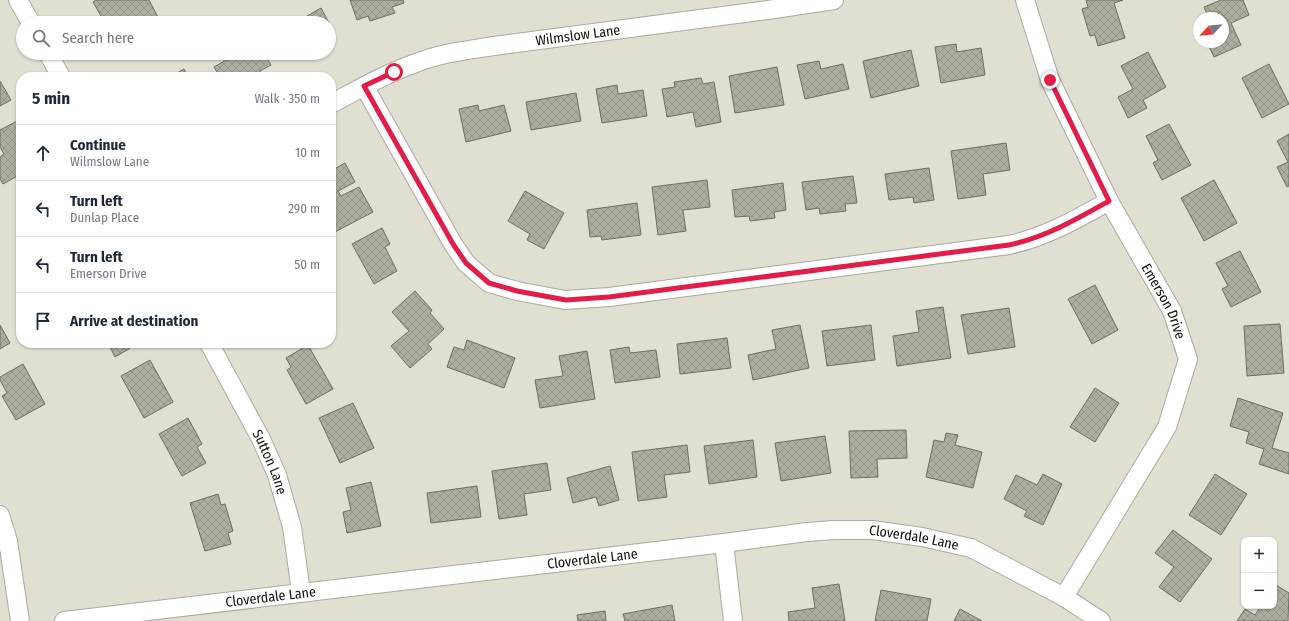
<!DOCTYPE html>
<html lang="en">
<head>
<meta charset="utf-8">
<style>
  body { margin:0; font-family:"Fira Sans Condensed",sans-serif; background:#f6f6f7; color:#1f2937 }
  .controls { position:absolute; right:12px; bottom:12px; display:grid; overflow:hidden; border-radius:8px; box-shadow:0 1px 3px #0004 }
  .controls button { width:36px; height:36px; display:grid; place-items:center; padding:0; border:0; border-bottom:1px solid #e0e1e3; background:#fff; color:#1f2937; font:20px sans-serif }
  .compass { position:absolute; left:1193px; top:12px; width:36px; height:36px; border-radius:50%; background:#fff; box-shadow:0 1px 3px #0004; rotate:244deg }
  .stop { position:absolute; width:12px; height:12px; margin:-9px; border:3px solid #e11d48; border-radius:50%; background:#fff }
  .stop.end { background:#e11d48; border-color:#fff; box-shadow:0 1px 4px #0008 }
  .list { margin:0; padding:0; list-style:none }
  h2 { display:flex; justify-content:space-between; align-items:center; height:52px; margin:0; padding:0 16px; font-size:17px }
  h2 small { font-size:13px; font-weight:400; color:#747a83 }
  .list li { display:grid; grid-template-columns:26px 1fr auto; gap:12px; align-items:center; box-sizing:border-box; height:56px; padding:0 16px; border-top:1px solid #e0e1e3 }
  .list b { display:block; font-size:15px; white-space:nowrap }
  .list p { margin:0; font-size:13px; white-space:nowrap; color:#747a83 }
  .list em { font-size:13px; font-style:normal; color:#747a83 }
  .icon { flex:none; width:22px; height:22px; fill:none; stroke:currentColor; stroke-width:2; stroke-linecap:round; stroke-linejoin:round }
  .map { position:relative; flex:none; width:1289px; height:621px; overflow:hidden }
  .search { position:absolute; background:#fff; box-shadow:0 1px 3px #0004; left:16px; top:16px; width:320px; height:44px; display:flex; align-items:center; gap:10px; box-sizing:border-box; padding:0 14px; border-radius:22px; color:#747a83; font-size:15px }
  .panel { position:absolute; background:#fff; box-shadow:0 1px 3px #0004; left:16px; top:72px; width:320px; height:276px; border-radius:16px }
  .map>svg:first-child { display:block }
  .building { fill:url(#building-cross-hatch); stroke:#6d6d61 }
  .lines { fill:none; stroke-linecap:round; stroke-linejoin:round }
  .minor-casing { stroke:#aaaa9d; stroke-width:20 }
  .minor { stroke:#fff; stroke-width:18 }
  .route { stroke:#e11d48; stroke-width:5 }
  .labels { text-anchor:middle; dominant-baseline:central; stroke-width:4; stroke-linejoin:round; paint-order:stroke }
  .street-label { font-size:14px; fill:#0f0f0b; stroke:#fff }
</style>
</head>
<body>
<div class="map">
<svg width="1289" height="621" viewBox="0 0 1289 621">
  <defs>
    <pattern id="building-cross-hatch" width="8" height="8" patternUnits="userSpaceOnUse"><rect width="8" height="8" fill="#adada0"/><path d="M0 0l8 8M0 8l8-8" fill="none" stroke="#949488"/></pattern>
  </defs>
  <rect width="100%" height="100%" fill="#e0dfd2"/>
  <path class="building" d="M96,0H149L161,23H105L93,2Z
    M350,0H403L404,3L392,7L395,13L370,21L368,16L357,20Z
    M1086,0H1123L1114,3L1125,38L1098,46L1095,35L1090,36L1082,9L1088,7Z
    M1221,0H1243L1249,15L1231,23L1241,45L1214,57L1207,42H1223V18H1204L1208,16L1204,7Z
    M321,8L334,32L329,35V23H295Z
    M956,44L957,52L981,48L985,75L941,83L935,47Z
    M911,50L919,86L871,98L863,61Z
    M1148,52L1166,87L1143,100L1147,108L1128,118L1118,97L1133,89L1121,66Z
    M238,53H264L271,65L260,71L263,77H220L214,67Z
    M819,61L821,69L843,64L849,89L805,99L797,65Z
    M1269,64L1289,104L1262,118L1242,78Z
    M777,67L784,105L735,113L729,76Z
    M184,69L188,77H170Z
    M701,78L703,84L714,82L721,122L696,127L693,112L667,117L662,89L675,87L674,82Z
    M0,81L11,100L0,106Z
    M617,85L618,94L643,90L647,116L602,123L596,89Z
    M576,93L581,121L531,130L526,102Z
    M478,105L479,111L504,105L511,131L466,142L459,109Z
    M21,119V174L3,184L0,179V157L4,154L0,147V130Z
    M1169,124L1191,165L1162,180L1153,163L1158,160L1146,136Z
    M1289,134V186L1287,187L1277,167L1288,162L1277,141Z
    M1006,143L1010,170L983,174L986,195L958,199L951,151Z
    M345,163L355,182L338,191L341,196L359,187L373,212L331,234V171Z
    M929,168L934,200L914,203L913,197L889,200L885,174Z
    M853,176L857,203L845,204L846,211L820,214L819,208L806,210L802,182Z
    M707,180L710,207L683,210L686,231L658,235L652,187Z
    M1214,180L1237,223L1204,241L1181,198Z
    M783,183L786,210L774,212L775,218L750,221L749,216L735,217L732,190Z
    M525,191L564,213L544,249L527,240L530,234L508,221Z
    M637,203L641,235L602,240L601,236L590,237L587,210Z
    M382,228L390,244L385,247L397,271L374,284L352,244Z
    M1240,251L1261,292L1231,307L1222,289L1228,286L1216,263Z
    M1095,285L1118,330L1092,344L1068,299Z
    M415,291L432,310L430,313L444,329L428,344L432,349L410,368L391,346L409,331L392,312Z
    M943,307L951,358L897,366L893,336L919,332L916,311Z
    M1009,308L1015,347L968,354L961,315Z
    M1280,324L1284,373L1247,376L1244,326Z
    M0,325L10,343L0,349Z
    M800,325L809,368L753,380L748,355L776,349L772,330Z
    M871,325L875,360L827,366L822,331Z
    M727,338L731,368L680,374L677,344Z
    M467,340L515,358L504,388L447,367L454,347L464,350Z
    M108,343H139L115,357Z
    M308,345L333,389L306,404L287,370L291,367L286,358Z
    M629,347L630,353L656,350L660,377L615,383L610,350Z
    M587,351L595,399L540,408L535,380L563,376L559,356Z
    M150,360L173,402L144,418L121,376Z
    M23,364L45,404L16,420L2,396L7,393L0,380V377Z
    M1095,388L1119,403L1095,442L1070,427Z
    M1238,398L1283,413L1272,448L1289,453V474L1259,464L1264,449L1246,443L1249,432L1230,426Z
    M353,403L374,448L340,463L319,418Z
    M188,418L202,444L197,447L206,463L182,476L159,434Z
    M906,430L907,458L877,459L878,477L851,478L849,431Z
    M946,433L958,435L955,445L982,452L973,488L926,477L934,440L944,442Z
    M825,436L831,473L781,481L775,443Z
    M753,440L757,477L709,484L704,446Z
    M687,445L690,472L664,475L667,497L638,501L632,452Z
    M547,463L551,490L524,494L527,515L499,519L492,471Z
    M610,466L619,500L599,506L596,497L573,503L567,478Z
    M1043,474L1062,484L1043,525L1024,516L1027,511L1004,499L1016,475L1037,485Z
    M1215,474L1247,494L1221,535L1189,515Z
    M371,482L381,526L347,533L343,512L351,510L346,488Z
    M477,486L481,517L431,523L427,493Z
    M218,494L221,505L225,504L233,531L228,533L231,544L205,551L190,503Z
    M1173,530L1212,559L1180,602L1159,587L1174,567L1155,553Z
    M839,584L845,621H789L788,612L815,608L812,588Z
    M1276,585L1289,593L1288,621H1237L1245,609L1255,615L1261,606H1274V587Z
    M881,590L931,599L927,621H875Z
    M672,605L675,621H625L623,614Z
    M960,609L982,621H954Z
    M605,611L606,621H578L577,615Z"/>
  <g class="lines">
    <defs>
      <g id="minor">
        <path d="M18,0L31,23"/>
        <path id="s1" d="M1025,0L1050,80L1109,201L1172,311L1188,359L1167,427L1064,597"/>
        <path d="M48,53L61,77"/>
        <path d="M364,86L453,244L466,263L489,283L517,291L565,300L609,297L1009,245C1046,237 1077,219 1109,201"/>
        <path id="s2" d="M331,104C359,89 387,73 416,63C441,53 468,50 494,46L768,10L834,0"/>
        <path id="s3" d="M209,343L261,439L277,475L292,527L301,592"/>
        <path d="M0,515L8,541L20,621"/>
        <path d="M724,543L733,621"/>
        <path id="s4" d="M64,621L724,543L807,532L834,530H872L922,537L971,548L1064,597L1101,621"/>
      </g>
    </defs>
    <use href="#minor" class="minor-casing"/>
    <use href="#minor" class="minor"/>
  </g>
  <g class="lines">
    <path class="route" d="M394,72L364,86L453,244L466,263L489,283L517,291L566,300L609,297L1009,245C1046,237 1077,219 1109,201L1050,80"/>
  </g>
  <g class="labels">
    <g class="street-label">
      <text stroke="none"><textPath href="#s2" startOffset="259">Wilmslow Lane</textPath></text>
      <text stroke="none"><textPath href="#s1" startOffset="333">Emerson Drive</textPath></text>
      <text stroke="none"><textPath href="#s3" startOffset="134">Sutton Lane</textPath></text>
      <text stroke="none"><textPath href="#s4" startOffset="856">Cloverdale Lane</textPath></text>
      <text stroke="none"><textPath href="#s4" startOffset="532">Cloverdale Lane</textPath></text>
      <text stroke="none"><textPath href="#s4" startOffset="208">Cloverdale Lane</textPath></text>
    </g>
  </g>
</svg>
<div class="controls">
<button>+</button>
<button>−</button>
</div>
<svg class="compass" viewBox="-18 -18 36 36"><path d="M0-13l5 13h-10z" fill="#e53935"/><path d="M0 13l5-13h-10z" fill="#747a83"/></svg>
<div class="stop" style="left:394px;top:72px"></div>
<div class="stop end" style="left:1050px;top:80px"></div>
<div class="search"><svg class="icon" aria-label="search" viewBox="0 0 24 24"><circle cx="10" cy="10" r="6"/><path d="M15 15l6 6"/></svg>Search here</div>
<section class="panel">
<h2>5 min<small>Walk · 350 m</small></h2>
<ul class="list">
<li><svg class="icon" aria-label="ahead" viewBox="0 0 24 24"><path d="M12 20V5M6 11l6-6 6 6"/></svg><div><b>Continue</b><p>Wilmslow Lane</p></div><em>10 m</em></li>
<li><svg class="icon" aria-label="left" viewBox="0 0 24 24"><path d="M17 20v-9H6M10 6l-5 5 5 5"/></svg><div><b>Turn left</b><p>Dunlap Place</p></div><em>290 m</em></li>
<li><svg class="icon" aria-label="left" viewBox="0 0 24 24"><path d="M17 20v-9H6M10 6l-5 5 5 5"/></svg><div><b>Turn left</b><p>Emerson Drive</p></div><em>50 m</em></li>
<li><svg class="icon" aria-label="arrive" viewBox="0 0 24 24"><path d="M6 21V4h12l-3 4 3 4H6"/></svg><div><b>Arrive at destination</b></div></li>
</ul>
</section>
</div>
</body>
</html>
